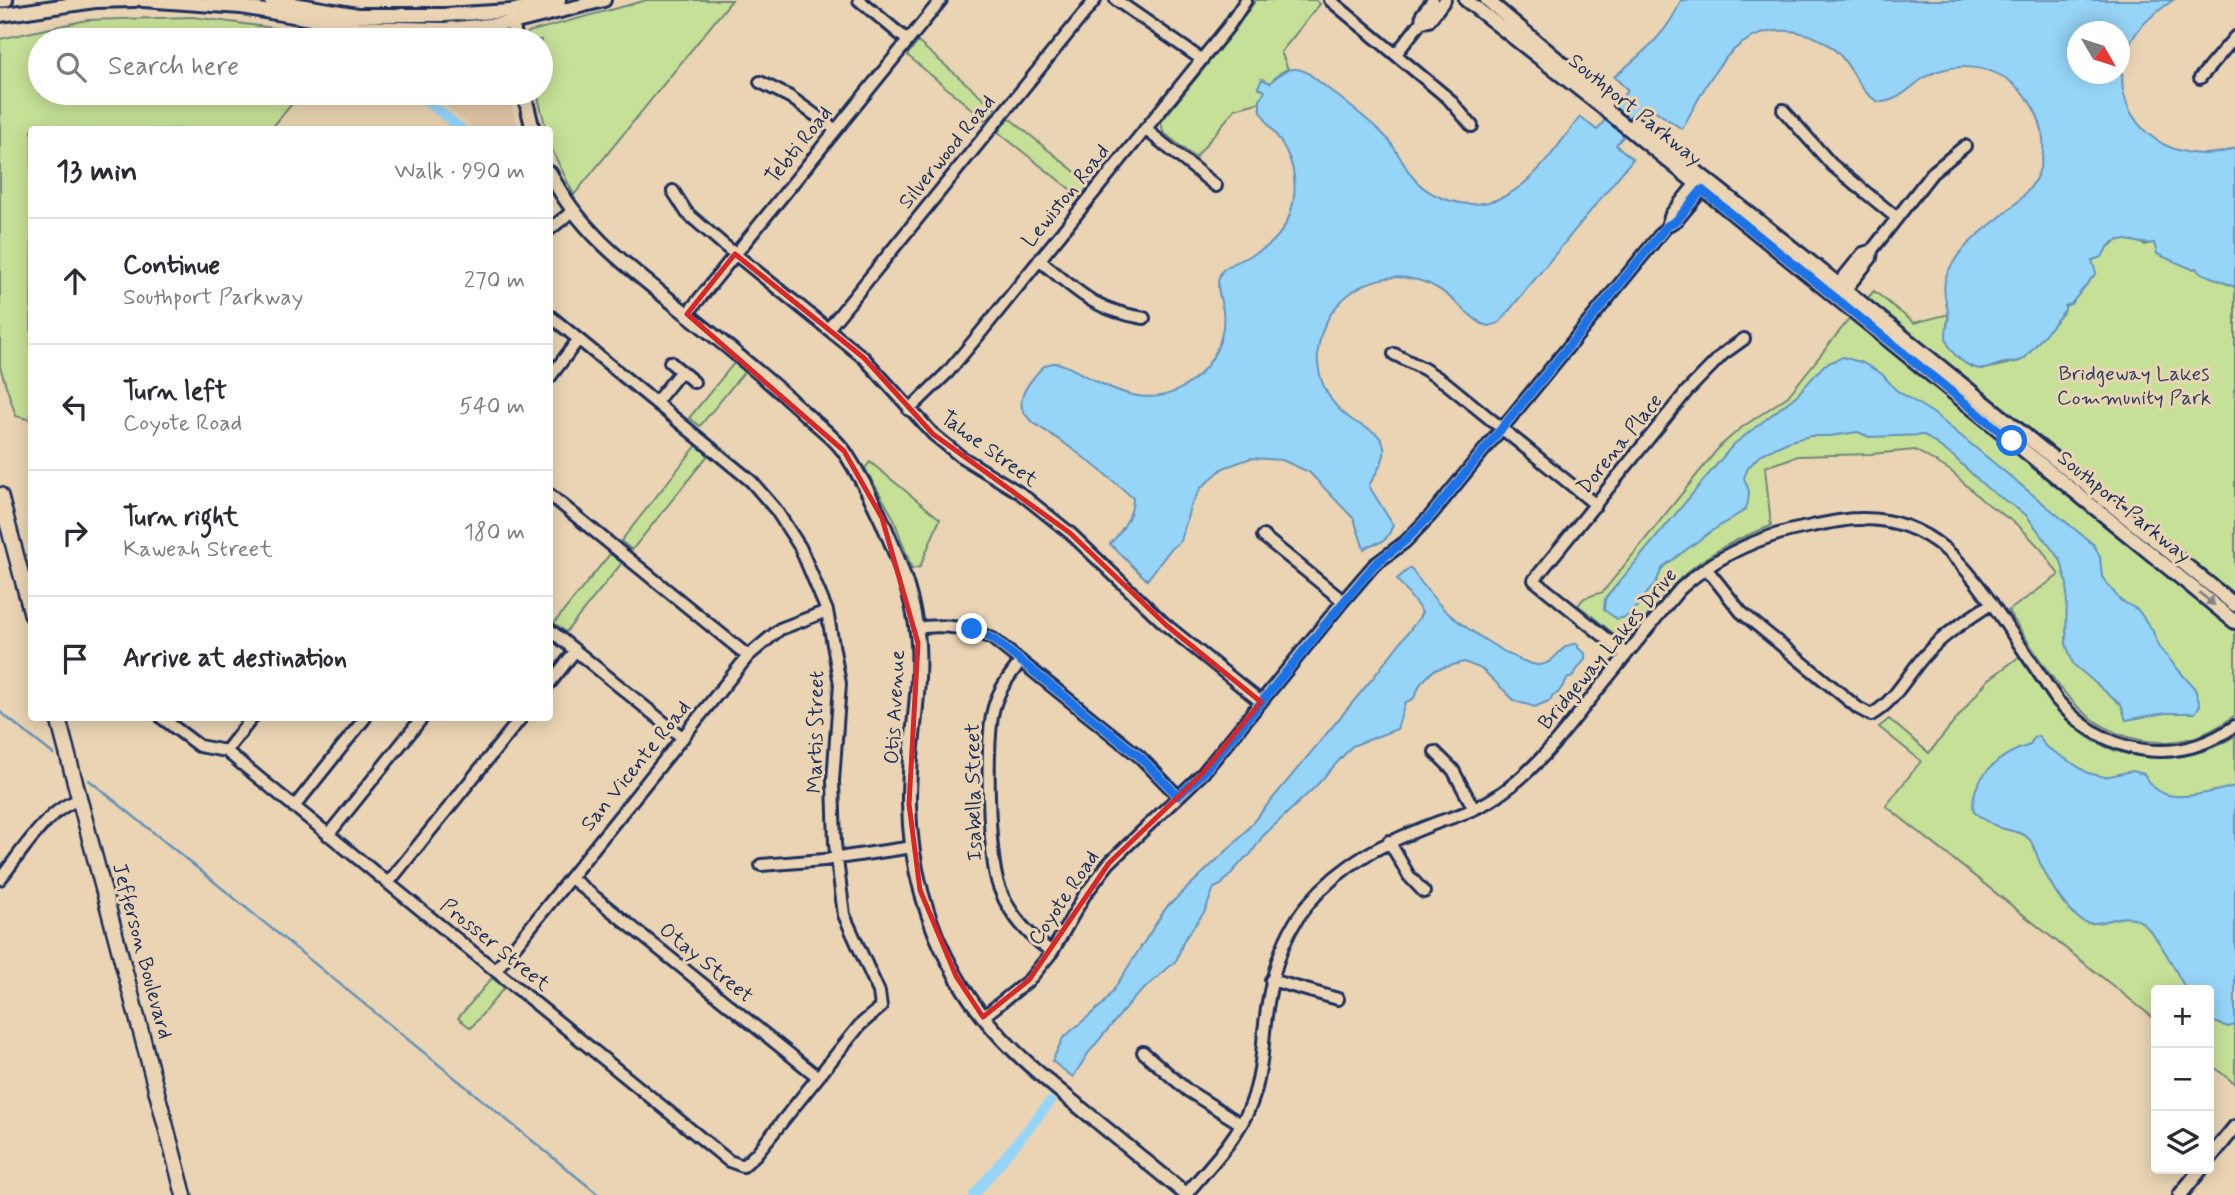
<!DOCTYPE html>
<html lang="en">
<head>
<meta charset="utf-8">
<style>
  body { margin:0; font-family:Mynerve,sans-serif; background:#f7f7f7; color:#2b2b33 }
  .controls { position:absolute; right:21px; bottom:21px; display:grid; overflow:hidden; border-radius:7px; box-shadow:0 4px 18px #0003 }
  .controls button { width:63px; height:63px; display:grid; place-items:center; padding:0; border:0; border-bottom:2px solid #e1e1e2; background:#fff; color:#2b2b33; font:35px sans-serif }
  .compass { position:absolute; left:2067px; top:21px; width:63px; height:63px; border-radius:50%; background:#fff; box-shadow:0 4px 18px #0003; rotate:129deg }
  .stop { position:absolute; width:21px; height:21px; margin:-16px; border:5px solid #1a73e8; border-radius:50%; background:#fff }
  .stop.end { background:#1a73e8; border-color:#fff; box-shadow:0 2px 7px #0008 }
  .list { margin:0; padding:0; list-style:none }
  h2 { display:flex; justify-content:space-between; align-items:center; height:91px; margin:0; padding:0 28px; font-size:30px }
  h2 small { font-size:23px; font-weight:400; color:#7c7c81 }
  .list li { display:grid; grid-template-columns:46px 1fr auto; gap:21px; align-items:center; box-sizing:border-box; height:126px; padding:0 28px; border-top:2px solid #e1e1e2 }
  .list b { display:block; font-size:26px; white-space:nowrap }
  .list p { margin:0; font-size:23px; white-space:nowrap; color:#7c7c81 }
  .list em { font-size:23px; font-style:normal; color:#7c7c81 }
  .icon { flex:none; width:38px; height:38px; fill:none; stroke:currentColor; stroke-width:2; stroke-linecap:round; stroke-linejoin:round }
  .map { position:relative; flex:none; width:2235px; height:1195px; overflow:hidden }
  .search { position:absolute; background:#fff; box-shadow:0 4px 18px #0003; left:28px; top:28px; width:525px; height:77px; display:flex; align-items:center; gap:18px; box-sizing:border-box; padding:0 24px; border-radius:38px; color:#7c7c81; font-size:26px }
  .panel { position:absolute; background:#fff; box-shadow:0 4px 18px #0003; left:28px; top:126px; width:525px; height:595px; border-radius:7px }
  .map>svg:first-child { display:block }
  .built { fill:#e4c7a8 }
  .green { fill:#c6e097; stroke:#70887a; stroke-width:2 }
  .water { fill:#97d5f8; stroke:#6593ba; stroke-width:2; fill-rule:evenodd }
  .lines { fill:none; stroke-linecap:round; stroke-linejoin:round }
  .stream { stroke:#6593ba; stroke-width:2.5 }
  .canal { stroke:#97d5f8; stroke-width:10 }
  .minor-casing { stroke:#1b2f5e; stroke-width:16 }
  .tertiary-casing { stroke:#1b2f5e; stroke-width:18 }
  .secondary-casing { stroke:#1b2f5e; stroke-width:19 }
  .minor { stroke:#ead4b3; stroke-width:10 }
  .tertiary { stroke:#ead4b3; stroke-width:12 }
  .secondary { stroke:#ead4b3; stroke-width:14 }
  .oneway { fill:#828288 }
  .route { stroke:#1a73e8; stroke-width:9 }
  .marked { fill:none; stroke:#d62828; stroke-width:5; stroke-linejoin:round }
  .labels { text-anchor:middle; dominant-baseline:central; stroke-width:6; stroke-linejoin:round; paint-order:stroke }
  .street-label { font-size:21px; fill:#1b2f5e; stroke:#ead4b3 }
  .park-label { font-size:21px; fill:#2c4164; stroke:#ead4b3 }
</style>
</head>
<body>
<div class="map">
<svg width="2235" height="1195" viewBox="0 0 2235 1195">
  <rect width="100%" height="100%" fill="#ead4b3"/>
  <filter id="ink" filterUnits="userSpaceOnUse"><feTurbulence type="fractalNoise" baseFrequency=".0143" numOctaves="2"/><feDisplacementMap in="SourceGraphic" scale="14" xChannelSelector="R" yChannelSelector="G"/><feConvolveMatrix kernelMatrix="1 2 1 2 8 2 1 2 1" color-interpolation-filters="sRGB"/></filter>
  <g filter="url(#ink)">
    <path class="built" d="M429,93H511L512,110L520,129H475Z"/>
    <path class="green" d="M647,0H732L574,195L551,148L550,130L546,129L537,93H541V40H526L528,32Z
      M1256,0H1316L1320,4L1281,52L1288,69L1280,73L1270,83L1262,79L1265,91L1261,102L1235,109L1195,158L1163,132L1161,122L1235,30Z
      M193,17L324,35L325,40H40V93H301L271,129L32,130L31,420L16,416L0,367V39L87,20Z
      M918,42L996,109L986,121L907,55Z
      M1009,118L1090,184L1080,197L998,132Z
      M2131,239L2145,245L2154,242L2192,269L2196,268L2200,272L2235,287V596L1867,299L1874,291L1914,323L1949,314L1947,326L1976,368L1985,369L2020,361L2065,310V306L2071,303L2092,260L2101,257C2108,244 2118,238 2131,239Z
      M1850,318L2235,629V715C2215,731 2191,741 2166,742C2082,744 2049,671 2008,611L2059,575L2041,549L2019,526L1982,500L1951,471L1915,450L1871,454L1798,456L1765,467L1771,526C1730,540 1692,562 1664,596C1652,609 1642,625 1629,637H1618L1578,605L1584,598L1603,592L1720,446L1741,428L1788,396Z
      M734,363L745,371L700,426L689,418Z
      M697,445L709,454L632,550L621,541Z
      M870,462L940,519L920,567L912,569L893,517L865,468Z
      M610,554L622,563L566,632L554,623Z
      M2019,657C2035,679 2049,703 2069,722C2113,765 2185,769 2235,736V1084L2209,1063V990H2156V1020L1886,806L1921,761L1879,727L1889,719L1929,753L1988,680Z
      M492,978L504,988L471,1028L458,1018Z"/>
    <path class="water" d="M1681,0H2173C2155,13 2138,25 2129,46C2100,115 2169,173 2235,148V287L2199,272L2196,268L2192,269L2157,254L2154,243C2134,248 2117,225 2102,257L2092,260L2096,273L2071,304L2065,306V310L2025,358C2018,363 2013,362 2005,363C1997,364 1991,368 1984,369C1970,370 1952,356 1947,342C1943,331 1951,322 1948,311C1945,298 1941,284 1949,270C1976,216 2055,206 2042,131C2038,110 2024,91 2007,79C1983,64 1949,63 1925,77C1911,86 1897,103 1879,102C1859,93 1853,67 1838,53C1825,40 1808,33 1790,31C1729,26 1707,85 1682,129L1648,106L1616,145L1633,159L1499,323L1489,326L1482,324C1461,310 1446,288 1421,281C1355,260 1294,331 1327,393C1333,404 1342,413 1352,420C1364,428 1381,431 1384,447C1387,459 1374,475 1369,486L1393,525C1382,552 1378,537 1364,549L1354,519L1309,472L1282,460L1251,458L1223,468L1201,488L1190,507L1181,541L1170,550L1147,580L1110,544C1122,531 1133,516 1133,498C1109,477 1085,457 1058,439C1031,421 1005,411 1034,377C1040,370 1044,363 1055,363C1065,363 1075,371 1084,375C1120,394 1156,410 1192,381C1213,364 1226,338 1223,311C1221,298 1213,282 1223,270C1229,263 1256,256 1269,245C1296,222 1302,180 1285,149C1278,135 1265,124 1260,108V99L1265,91L1258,87L1262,79L1270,83C1282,71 1292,64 1308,73C1333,93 1360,112 1383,134C1398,148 1403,168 1417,182C1429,194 1444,200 1460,203C1518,212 1549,156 1580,117L1597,130L1628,90L1614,77C1641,54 1668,34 1681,0ZM2078,32H2120V74H2078Z
      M1843,357L1863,363L1882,374L1896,390L1933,413L2094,545L2100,557L2102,577L2120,600L2138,610L2153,631L2158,646L2195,689L2200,705L2195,713H2165L2126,720L2121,705L2073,664L2066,644L2067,584L2061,561L2026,515L1987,488L1954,457L1924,435L1869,437L1858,432L1830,436H1810L1790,441L1760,455L1748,468L1744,478L1749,491L1748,502L1745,510L1710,532L1663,567L1656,582L1633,611L1626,617L1617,619L1604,610L1605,599L1733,445L1797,395L1824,365Z
      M1410,568C1422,583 1434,601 1449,614C1467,629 1515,662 1537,665C1555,667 1560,641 1578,644V648L1585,653V659L1571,678H1568L1558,693L1552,696L1551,700L1535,707L1515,701L1482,669L1464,662L1434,670L1421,683L1414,698L1405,703L1397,729L1352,746L1316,786L1263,836L1250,855L1245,858L1221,885L1214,888L1205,911L1184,940L1176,961L1134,998L1089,1052L1073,1077L1052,1061L1063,1038L1104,1003L1114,989L1166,908L1239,839L1372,679L1419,618L1422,612L1397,579Z
      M2039,736L2045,746L2088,773L2105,777L2132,771L2144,774C2147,778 2150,784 2154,788C2171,805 2215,791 2235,786V1025L2228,1027L2209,1020V990H2186C2177,973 2152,922 2133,918C2114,913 2094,933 2077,917C2061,904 2050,883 2041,865C2037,857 2035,847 2030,840C2022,831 2012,832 2001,828C1991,824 1983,819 1974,812C1968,779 2001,753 2030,745L2034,737Z"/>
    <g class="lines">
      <path class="stream" d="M0,712L53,754
        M89,780L599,1195"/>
      <path class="canal" d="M416,93L463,130
        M974,1195L1050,1102"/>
      <defs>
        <path id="minor" d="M859,0L907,40
          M1116,0L1201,59
          M1330,0L1449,99L1472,126
          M1421,22L1429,21L1445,0
          M1396,54L1421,22L1422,14L1433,0
          M2200,78L2235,37
          M760,82L790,97L836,130
          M1783,110L1832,165L1897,218
          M1145,129L1216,186
          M673,191L687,213L725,246L864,358L933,434L960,456L1020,493L1070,533L1166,625L1261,702
          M1667,226L1677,220L1708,183
          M550,229L573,211
          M1872,250L1932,173L1965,146
          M1039,260C1078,291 1093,310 1144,318
          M1834,289L1863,253L1872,250L1871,258L1842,294
          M687,314L941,0
          M828,329L1095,0
          M1394,354L1424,369L1446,383L1596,505
          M670,362L694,382
          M550,377L578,340
          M656,402L681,371
          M909,410L948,372L982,331L1228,27L1246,0
          M550,495L748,656
          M1263,536L1343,601
          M1706,568L1741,612L1858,708L1871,715C1895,702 1908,673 1926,654C1945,633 1969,619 1992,603
          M916,628C944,624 967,627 993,639L1140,757L1178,796
          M550,630L683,738
          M1626,654L1534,580L1687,391L1723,354L1744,339
          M1021,661C1010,675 999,689 994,707C985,737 988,857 999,887C1009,914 1029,936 1052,952
          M550,683L575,651
          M162,718L199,746L226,751
          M226,751L729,1161L743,1166L756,1154L860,1025L881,1007L879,992L844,915L835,844L833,781L840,684L827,611L800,547L776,510L751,481L550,316
          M226,751L252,718
          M1435,752L1453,770L1474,809
          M294,807L365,718
          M328,835L422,718
          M1389,841L1409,876L1424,892
          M761,865L824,860L913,847
          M571,878L818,1077
          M0,879C20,855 49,806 80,800
          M388,883L521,718
          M496,970L748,656L780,629L827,611
          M1271,980L1338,999
          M983,1017L1029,980L1052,952L1084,896L1109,863L1203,773L1343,601L1374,565L1405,542L1431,515L1667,226L1671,214L1701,177
          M1143,1052L1187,1090L1241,1124
          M1186,1194C1209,1167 1238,1138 1251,1104C1260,1081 1262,1056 1264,1032C1269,986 1278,940 1308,904C1343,862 1386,842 1436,823C1456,816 1476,810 1494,798C1535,772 1563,733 1593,696C1622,660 1651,624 1680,589C1718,554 1762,535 1812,526C1827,523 1844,519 1859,519C1932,517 1967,567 2003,620C2021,647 2039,673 2057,700C2105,754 2173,769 2235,726"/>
        <path id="tertiary" d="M143,0L241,7L357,27L445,29L512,23L604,0
          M270,0L358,15H445L510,11L559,0
          M1466,0L1602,107L2235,622
          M1487,0L1607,101
          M0,1L6,0
          M0,15L95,1L135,0
          M511,18L516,40
          M524,93L533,130
          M1635,123L1838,284L2235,605
          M550,173C578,230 628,267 677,306C718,339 761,373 800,409C814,423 835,437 846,454C877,502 915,587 918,644C921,698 908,750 909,804C910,864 926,924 956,976C988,1034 1037,1073 1088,1114C1121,1141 1154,1168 1187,1195
          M2209,1159L2235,1127
          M2180,1195L2201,1169"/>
        <path id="secondary" d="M0,495L32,615
          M58,718L184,1195"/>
      </defs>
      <use href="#minor" class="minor-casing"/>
      <use href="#tertiary" class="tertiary-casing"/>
      <use href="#secondary" class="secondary-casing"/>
      <use href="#minor" class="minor"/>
      <use href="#tertiary" class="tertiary"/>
      <use href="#secondary" class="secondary"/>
    </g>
    <defs><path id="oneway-solid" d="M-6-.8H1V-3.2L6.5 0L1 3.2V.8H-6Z" transform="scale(1.75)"/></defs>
    <use class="oneway" href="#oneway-solid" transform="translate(2207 599) rotate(39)"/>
  </g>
  <g class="lines" filter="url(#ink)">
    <path class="route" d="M972,629L993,639L1140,757L1178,796L1203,773L1374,565L1405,541L1431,515L1667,226L1677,220L1702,190L2012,441"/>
  </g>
  <path class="marked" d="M735,254L864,358L933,434L1070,533L1166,625L1261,702L1203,773L1109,863L1029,980L983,1017L956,976L920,890L909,804L918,643L882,518L844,451L687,314Z"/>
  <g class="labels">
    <g class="street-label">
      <text transform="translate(1635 110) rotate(39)">Southport Parkway</text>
      <text transform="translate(799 145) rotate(-51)">Tebti Road</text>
      <text transform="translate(947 152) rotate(-51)">Silverwood Road</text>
      <text transform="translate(1066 196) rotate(-51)">Lewiston Road</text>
      <text transform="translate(1620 444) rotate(-51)">Dorena Place</text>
      <text transform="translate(989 449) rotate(36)">Tahoe Street</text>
      <text transform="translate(2124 507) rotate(39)">Southport Parkway</text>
      <text transform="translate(1608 649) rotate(-50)">Bridgeway Lakes Drive</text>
      <text transform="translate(895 707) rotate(-87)">Otis Avenue</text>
      <text transform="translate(816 732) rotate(-89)">Martis Street</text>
      <text transform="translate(636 766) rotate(-51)">San Vicente Road</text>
      <text transform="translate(974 792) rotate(-91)">Isabella Street</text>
      <text transform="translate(1064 898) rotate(-56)">Coyote Road</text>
      <text transform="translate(495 945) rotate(39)">Prosser Street</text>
      <text transform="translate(142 951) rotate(75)">Jefferson Boulevard</text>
      <text transform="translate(706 963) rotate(39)">Otay Street</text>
    </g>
    <g class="park-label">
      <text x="2134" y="374">Bridgeway Lakes<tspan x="2134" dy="24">Community Park</tspan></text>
    </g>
  </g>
</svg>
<div class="controls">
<button>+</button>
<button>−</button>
<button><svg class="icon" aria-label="layers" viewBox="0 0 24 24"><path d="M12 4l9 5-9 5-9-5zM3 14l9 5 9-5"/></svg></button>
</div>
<svg class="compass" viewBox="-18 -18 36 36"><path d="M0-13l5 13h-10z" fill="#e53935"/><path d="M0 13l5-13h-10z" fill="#7c7c81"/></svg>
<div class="stop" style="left:2012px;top:441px"></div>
<div class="stop end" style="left:972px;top:629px"></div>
<div class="search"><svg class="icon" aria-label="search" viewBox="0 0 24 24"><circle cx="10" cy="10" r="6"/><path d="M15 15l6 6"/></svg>Search here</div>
<section class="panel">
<h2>13 min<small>Walk · 990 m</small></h2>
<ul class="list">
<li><svg class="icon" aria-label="ahead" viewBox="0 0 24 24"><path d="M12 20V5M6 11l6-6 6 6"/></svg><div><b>Continue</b><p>Southport Parkway</p></div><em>270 m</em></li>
<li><svg class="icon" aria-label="left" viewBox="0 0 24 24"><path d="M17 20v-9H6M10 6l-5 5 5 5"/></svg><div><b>Turn left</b><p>Coyote Road</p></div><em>540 m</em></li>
<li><svg class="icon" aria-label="right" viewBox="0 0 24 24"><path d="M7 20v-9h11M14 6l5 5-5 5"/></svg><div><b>Turn right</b><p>Kaweah Street</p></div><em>180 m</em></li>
<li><svg class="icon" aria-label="arrive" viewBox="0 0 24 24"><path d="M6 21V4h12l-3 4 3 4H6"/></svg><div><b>Arrive at destination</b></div></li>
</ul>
</section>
</div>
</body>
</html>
